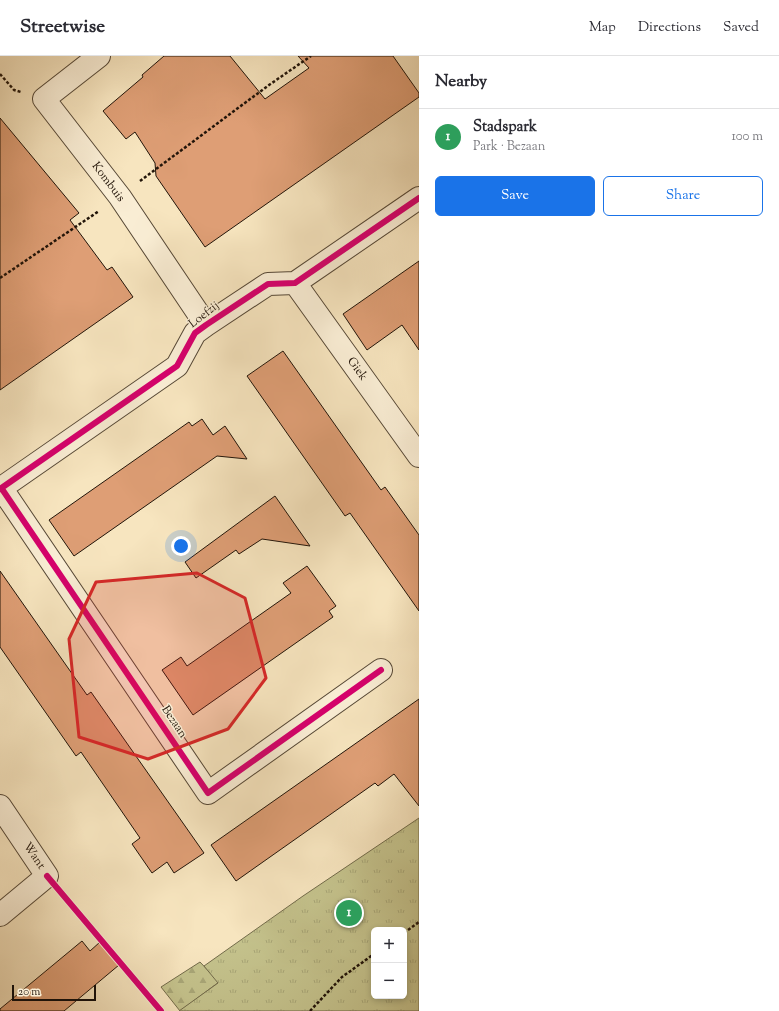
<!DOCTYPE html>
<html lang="en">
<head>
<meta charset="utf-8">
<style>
  body { margin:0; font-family:"Sorts Mill Goudy",serif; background:#f7f7f7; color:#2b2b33 }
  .controls { position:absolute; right:12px; bottom:12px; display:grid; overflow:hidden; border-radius:6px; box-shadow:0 2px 6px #0003 }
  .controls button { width:36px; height:36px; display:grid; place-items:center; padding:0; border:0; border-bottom:1px solid #e1e1e2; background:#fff; color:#2b2b33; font:20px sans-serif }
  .scale { position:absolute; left:12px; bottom:10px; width:84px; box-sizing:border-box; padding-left:4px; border:2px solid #211409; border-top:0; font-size:11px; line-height:14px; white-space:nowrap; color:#211409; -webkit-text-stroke:3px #faeed5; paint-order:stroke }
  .you { position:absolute; left:181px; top:490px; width:14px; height:14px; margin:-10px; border:3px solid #fff; border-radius:50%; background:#1a73e8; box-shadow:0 0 0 6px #1a73e833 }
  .badge { display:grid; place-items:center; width:26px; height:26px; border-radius:50%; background:#1a73e8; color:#fff; font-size:13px; font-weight:700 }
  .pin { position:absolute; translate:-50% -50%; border:2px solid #fff; box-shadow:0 1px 4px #0006 }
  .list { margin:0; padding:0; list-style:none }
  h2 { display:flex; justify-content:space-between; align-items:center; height:52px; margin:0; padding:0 16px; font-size:17px }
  h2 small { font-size:13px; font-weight:400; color:#7c7c81 }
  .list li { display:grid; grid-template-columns:26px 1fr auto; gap:12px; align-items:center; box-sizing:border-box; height:56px; padding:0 16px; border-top:1px solid #e1e1e2 }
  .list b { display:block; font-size:15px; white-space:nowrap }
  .list p { margin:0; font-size:13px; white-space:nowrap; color:#7c7c81 }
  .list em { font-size:13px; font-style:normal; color:#7c7c81 }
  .actions { display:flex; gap:8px; padding:12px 16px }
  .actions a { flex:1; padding:9px 0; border:1px solid #1a73e8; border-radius:6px; text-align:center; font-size:14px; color:#1a73e8 }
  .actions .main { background:#1a73e8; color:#fff }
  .map { position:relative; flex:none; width:419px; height:955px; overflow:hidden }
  header { display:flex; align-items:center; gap:24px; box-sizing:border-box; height:56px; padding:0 20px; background:#fff; border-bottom:1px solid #e1e1e2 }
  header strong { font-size:19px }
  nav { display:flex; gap:22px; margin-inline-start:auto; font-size:14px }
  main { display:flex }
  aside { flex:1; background:#fff }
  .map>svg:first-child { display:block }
  .forest { fill:url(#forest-firs); stroke:#726b4a }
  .park { fill:url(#park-tufts); stroke:#726b4a; fill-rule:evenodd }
  .building { fill:#de9e75; stroke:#211409 }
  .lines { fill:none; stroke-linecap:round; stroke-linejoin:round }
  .minor-casing { stroke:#564836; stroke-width:24 }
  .path { stroke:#211409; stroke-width:2.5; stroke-dasharray:3 2; stroke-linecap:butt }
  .minor { stroke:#faeed5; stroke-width:22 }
  .cycleway-casing { stroke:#faeed5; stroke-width:8 }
  .cycleway { stroke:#d6006c; stroke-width:6 }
  .marked { fill:#d62828; fill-opacity:0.2; stroke:#d62828; stroke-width:3; stroke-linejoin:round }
  .labels { text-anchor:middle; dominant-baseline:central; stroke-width:3; stroke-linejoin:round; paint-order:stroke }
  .street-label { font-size:12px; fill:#211409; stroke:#faeed5 }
</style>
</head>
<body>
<header>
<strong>Streetwise</strong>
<nav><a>Map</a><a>Directions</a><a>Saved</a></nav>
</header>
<main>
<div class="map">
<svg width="419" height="955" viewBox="0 0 419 955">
  <defs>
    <pattern id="forest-firs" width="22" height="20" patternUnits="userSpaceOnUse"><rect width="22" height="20" fill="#c4c28c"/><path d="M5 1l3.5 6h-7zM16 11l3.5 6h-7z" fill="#a8a677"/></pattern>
    <pattern id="park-tufts" width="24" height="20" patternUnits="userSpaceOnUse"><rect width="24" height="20" fill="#c4c28c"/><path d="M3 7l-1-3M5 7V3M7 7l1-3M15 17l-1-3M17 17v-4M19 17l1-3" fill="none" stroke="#a8a677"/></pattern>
  </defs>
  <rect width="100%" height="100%" fill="#f7e5bf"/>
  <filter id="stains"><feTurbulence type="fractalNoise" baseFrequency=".005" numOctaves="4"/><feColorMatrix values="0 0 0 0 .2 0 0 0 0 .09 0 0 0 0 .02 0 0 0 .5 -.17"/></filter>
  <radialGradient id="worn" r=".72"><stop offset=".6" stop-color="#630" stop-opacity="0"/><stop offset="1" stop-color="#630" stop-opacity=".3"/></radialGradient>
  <path class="forest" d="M200,906L219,926L180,955L161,931Z"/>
  <path class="park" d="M419,762V955H179L218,927L204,910L303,840ZM374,874H404V940H374Z"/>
  <path class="building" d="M164,0H230L265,43L309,12L298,0H393L419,37V41L205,191L156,120L155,107L135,76L126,83L103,55L143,21L142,19Z
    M0,62L79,157L70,164L107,214L112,211L133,241L0,334Z
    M419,205V294L402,269L367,294L343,258Z
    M283,295L381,434L385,431L419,479V555L350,457L345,460L247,320Z
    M202,363L213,379L225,370L247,403L217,400L74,500L49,464L189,366L192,370Z
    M275,440L310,490L262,483L239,498L236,494L196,522L185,506Z
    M307,510L336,550L329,555L333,561L193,659L162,614L181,601L187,610L291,537L283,527Z
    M0,515L87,639L91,636L204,797L174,817L167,806L152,817L132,788L140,782L81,696L76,700L0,591Z
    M419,643V750L394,718L378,730L375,727L236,825L211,789Z
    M82,885L90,895L100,886L119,909L64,955H0V953Z"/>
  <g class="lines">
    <defs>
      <path id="minor" d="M99,0L44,43L120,141L206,269
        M295,227L419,400
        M0,433L177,310L195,277L206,269L268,228L295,227L419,142
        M2,433L208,737L381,614
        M0,750L47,820L0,859"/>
    </defs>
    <use href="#minor" class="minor-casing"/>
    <path class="path" d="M0,18L14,34L21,36
      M140,125L269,29L311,0
      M0,222L99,155
      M404,877L419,866
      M310,955L342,921L374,898"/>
    <use href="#minor" class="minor"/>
    <defs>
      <path id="cycleway" d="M0,433L177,310L195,277L206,269L268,228L295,227L419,142
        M2,433L208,737L381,614
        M47,820L161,955"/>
    </defs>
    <use href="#cycleway" class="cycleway-casing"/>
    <use href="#cycleway" class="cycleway"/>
  </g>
  <path class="marked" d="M197,517L245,542L266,622L228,673L148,703L79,681L69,583L96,526Z"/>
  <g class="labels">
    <g class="street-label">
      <text transform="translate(108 126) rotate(53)">Kombuis</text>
      <text transform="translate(204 259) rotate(-38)">Loefzij</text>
      <text transform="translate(357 313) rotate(54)">Giek</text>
      <text transform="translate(174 666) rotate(56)">Bezaan</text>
      <text transform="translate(34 800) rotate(56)">Want</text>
    </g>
  </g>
  <rect width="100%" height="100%" filter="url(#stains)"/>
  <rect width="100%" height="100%" fill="url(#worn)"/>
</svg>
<div class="controls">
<button>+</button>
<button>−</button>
</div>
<div class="scale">20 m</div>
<div class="you"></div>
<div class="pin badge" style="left:349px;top:857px;background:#2e9e5b">1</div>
</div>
<aside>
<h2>Nearby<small></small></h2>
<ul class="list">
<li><span class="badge" style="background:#2e9e5b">1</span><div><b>Stadspark</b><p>Park · Bezaan</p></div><em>100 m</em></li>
</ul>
<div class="actions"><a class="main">Save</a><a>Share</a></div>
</aside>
</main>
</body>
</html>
